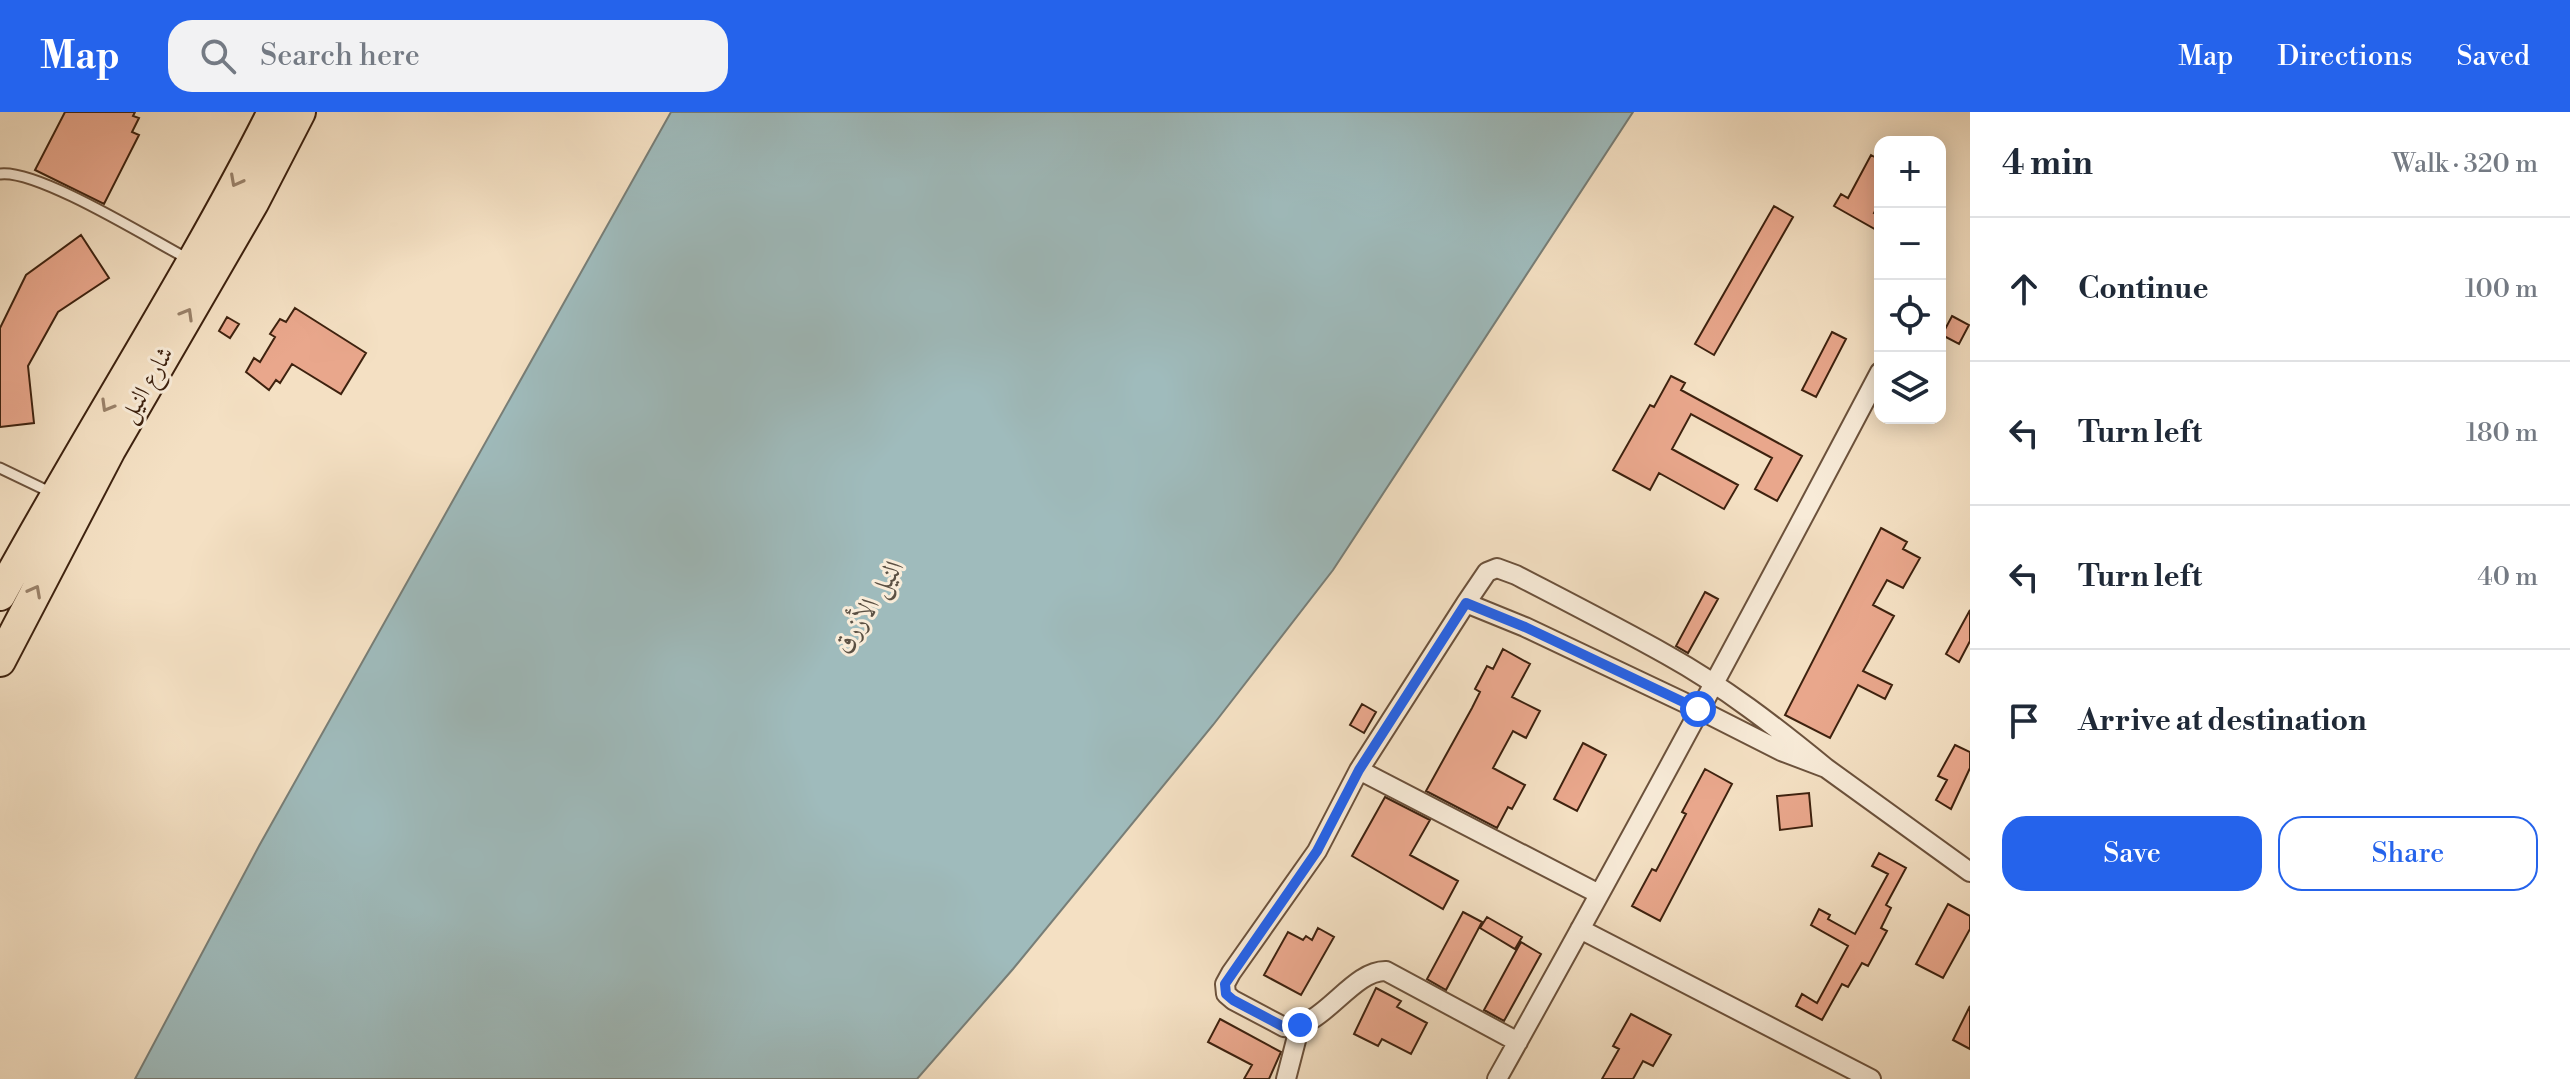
<!DOCTYPE html>
<html lang="en">
<head>
<meta charset="utf-8">
<style>
  body { margin:0; font-family:"Libre Bodoni",Amiri,serif; background:#f2f2f3; color:#1f2937 }
  .controls { position:absolute; right:24px; top:24px; display:grid; overflow:hidden; border-radius:16px; box-shadow:0 4px 20px #0003 }
  .controls button { width:72px; height:72px; display:grid; place-items:center; padding:0; border:0; border-bottom:2px solid #e0e1e3; background:#fff; color:#1f2937; font:40px sans-serif }
  .stop { position:absolute; width:24px; height:24px; margin:-18px; border:6px solid #2563eb; border-radius:50%; background:#fff }
  .stop.end { background:#2563eb; border-color:#fff; box-shadow:0 2px 8px #0008 }
  .list { margin:0; padding:0; list-style:none }
  h2 { display:flex; justify-content:space-between; align-items:center; height:104px; margin:0; padding:0 32px; font-size:34px }
  h2 small { font-size:26px; font-weight:400; color:#747a83 }
  .list li { display:grid; grid-template-columns:52px 1fr auto; gap:24px; align-items:center; box-sizing:border-box; height:144px; padding:0 32px; border-top:2px solid #e0e1e3 }
  .list b { display:block; font-size:30px; white-space:nowrap }
  .list em { font-size:26px; font-style:normal; color:#747a83 }
  .actions { display:flex; gap:16px; padding:24px 32px }
  .actions a { flex:1; padding:18px 0; border:2px solid #2563eb; border-radius:24px; text-align:center; font-size:28px; color:#2563eb }
  .actions .main { background:#2563eb; color:#fff }
  .icon { flex:none; width:44px; height:44px; fill:none; stroke:currentColor; stroke-width:2; stroke-linecap:round; stroke-linejoin:round }
  .map { position:relative; flex:none; width:1970px; height:967px; overflow:hidden }
  header { display:flex; align-items:center; gap:48px; box-sizing:border-box; height:112px; padding:0 40px; background:#2563eb; color:#fff }
  header strong { font-size:38px }
  nav { display:flex; gap:44px; margin-inline-start:auto; font-size:28px }
  .search { width:560px; height:72px; background:#f2f2f3; display:flex; align-items:center; gap:20px; box-sizing:border-box; padding:0 28px; border-radius:24px; color:#747a83; font-size:30px }
  main { display:flex }
  aside { flex:1; background:#fff }
  .map>svg:first-child { display:block }
  .water { fill:#9fbbbc; stroke:#787e77; stroke-width:2 }
  .building { fill:#e9a78c; stroke:#3e220f; stroke-width:2 }
  .lines { fill:none; stroke-linecap:round; stroke-linejoin:round }
  .service-casing { stroke:#6c523c; stroke-width:13 }
  .minor-casing { stroke:#6c523c; stroke-width:22 }
  .primary-casing { stroke:#3e220f; stroke-width:34 }
  .service { stroke:#f8ebd8; stroke-width:9 }
  .minor { stroke:#f8ebd8; stroke-width:18 }
  .primary { stroke:#f4e0c3; stroke-width:30 }
  .oneway { stroke:#998169 }
  .route { stroke:#2563eb; stroke-width:10 }
  .labels { text-anchor:middle; dominant-baseline:central; stroke-width:6; stroke-linejoin:round; paint-order:stroke }
  .street-label { font-size:24px; fill:#3e220f; stroke:#f8ebd8 }
  .water-label { font-size:26px; font-style:italic; fill:#5b5043; stroke:#f8ebd8 }
</style>
</head>
<body>
<header>
<strong>Map</strong>
<div class="search"><svg class="icon" aria-label="search" viewBox="0 0 24 24"><circle cx="10" cy="10" r="6"/><path d="M15 15l6 6"/></svg>Search here</div>
<nav><a>Map</a><a>Directions</a><a>Saved</a></nav>
</header>
<main>
<div class="map">
<svg width="1970" height="967" viewBox="0 0 1970 967">
  <rect width="100%" height="100%" fill="#f4e0c3"/>
  <filter id="stains"><feTurbulence type="fractalNoise" baseFrequency=".0025" numOctaves="4"/><feColorMatrix values="0 0 0 0 .2 0 0 0 0 .09 0 0 0 0 .02 0 0 0 .5 -.17"/></filter>
  <radialGradient id="worn" r=".72"><stop offset=".6" stop-color="#630" stop-opacity="0"/><stop offset="1" stop-color="#630" stop-opacity=".3"/></radialGradient>
  <path class="water" d="M671,0H1633L1333,458L1213,613L1013,857L917,967H135L259,734Z"/>
  <path class="building" d="M65,0H135L133,4L139,6L132,20L139,23L104,92L35,58Z
    M1871,43L1880,48V90L1874,101L1880,104V120L1834,94L1841,82L1848,86Z
    M1774,94L1793,105L1714,243L1695,232Z
    M81,123L109,166L58,200L28,254L34,311L0,315V216L26,163Z
    M295,196L366,241L341,282L292,252L280,271L276,268L269,278L246,260L254,246L260,250L275,225L270,222L280,207L286,210Z
    M1952,204L1969,213L1959,232L1942,223Z
    M227,205L239,212L230,226L219,219Z
    M1832,220L1846,227L1816,285L1802,278Z
    M1671,264L1685,271L1681,278L1802,344L1777,389L1755,377L1772,346L1691,302L1672,337L1738,373L1724,397L1659,361L1650,378L1613,358L1650,293L1654,295Z
    M1881,416L1907,430L1903,437L1920,446L1903,476L1887,468L1873,493L1894,504L1863,559L1892,573L1885,587L1858,573L1830,626L1785,603Z
    M1705,480L1718,487L1688,541L1676,534Z
    M1970,498V529L1959,550L1946,542Z
    M1503,537L1530,552L1512,585L1540,599L1526,626L1513,619L1493,656L1525,673L1512,697L1508,695L1497,716L1426,679L1472,596L1480,580L1475,577L1487,554L1493,557Z
    M1362,592L1376,600L1364,621L1350,613Z
    M1583,631L1606,643L1577,699L1554,687Z
    M1955,633L1970,640V656L1951,697L1936,688L1947,668L1938,664Z
    M1705,657L1732,672L1660,809L1632,794L1652,757L1656,759L1686,702L1682,700Z
    M1809,681L1812,714L1780,718L1777,684Z
    M1385,685L1430,708L1410,743L1458,769L1443,797L1352,744Z
    M1879,741L1906,756L1886,793L1891,796L1881,816L1887,819L1868,854L1862,851L1848,875L1842,872L1822,908L1796,894L1802,882L1817,891L1848,834L1811,813L1819,797L1830,803L1828,807L1855,822L1888,762L1872,754Z
    M1948,792L1970,804V817L1943,866L1916,852Z
    M1463,800L1482,810L1446,878L1427,867Z
    M1487,805L1522,825L1515,837L1480,816Z
    M1318,816L1334,825L1301,883L1264,863L1288,820L1303,828L1306,824L1312,828Z
    M1521,830L1541,842L1504,909L1484,898Z
    M1376,876L1401,889L1397,895L1427,911L1411,942L1382,927L1378,934L1354,922Z
    M1970,894V937L1953,928Z
    M1631,902L1671,923L1653,954L1643,949L1633,967H1602L1619,937L1613,934Z
    M1220,907L1281,940L1269,967H1244L1252,953L1208,930Z"/>
  <g class="lines">
    <defs>
      <path id="service" d="M0,62C38,57 150,127 188,147
        M0,356L52,381"/>
      <path id="minor" d="M1497,456L1516,463C1566,489 1617,515 1667,543C1723,574 1776,615 1826,656L1781,639L1698,597L1525,515L1466,491L1487,460Z
        M1466,491L1359,658L1317,739L1231,861L1225,872L1226,882L1233,888L1284,915C1322,919 1351,858 1386,859L1518,930
        M1826,656L1970,760
        M1359,658L1599,782
        M1580,817L1871,967
        M1286,967L1300,913
        M1497,967C1628,733 1755,497 1880,260"/>
      <path id="primary" d="M0,483C88,321 190,165 273,0
        M0,549L110,338L253,91L300,0"/>
    </defs>
    <use href="#service" class="service-casing"/>
    <use href="#minor" class="minor-casing"/>
    <use href="#primary" class="primary-casing"/>
    <use href="#service" class="service"/>
    <use href="#minor" class="minor"/>
    <use href="#primary" class="primary"/>
  </g>
  <defs><path id="oneway-chevron" d="M-2-3.5L2.5 0L-2 3.5" fill="none" stroke-width="1.6" stroke-linecap="round" stroke-linejoin="round" transform="scale(2)"/></defs>
  <g class="oneway">
    <use href="#oneway-chevron" transform="translate(236 69) rotate(118)"/>
    <use href="#oneway-chevron" transform="translate(187 202) rotate(-60)"/>
    <use href="#oneway-chevron" transform="translate(107 294) rotate(120)"/>
    <use href="#oneway-chevron" transform="translate(35 479) rotate(-62)"/>
  </g>
  <g class="lines">
    <path class="route" d="M1300,913L1284,915L1233,888L1226,882L1225,872L1317,739L1359,658L1466,491L1525,515L1698,597"/>
  </g>
  <g class="labels">
    <g class="street-label">
      <text transform="translate(147 273) rotate(-60)">شارع النيل</text>
    </g>
    <g class="water-label">
      <text transform="translate(869 494) rotate(-57)">النيل الأزرق</text>
    </g>
  </g>
  <rect width="100%" height="100%" filter="url(#stains)"/>
  <rect width="100%" height="100%" fill="url(#worn)"/>
</svg>
<div class="controls">
<button>+</button>
<button>−</button>
<button><svg class="icon" aria-label="locate" viewBox="0 0 24 24"><circle cx="12" cy="12" r="6"/><path d="M12 2v4M12 18v4M2 12h4M18 12h4"/></svg></button>
<button><svg class="icon" aria-label="layers" viewBox="0 0 24 24"><path d="M12 4l9 5-9 5-9-5zM3 14l9 5 9-5"/></svg></button>
</div>
<div class="stop" style="left:1698px;top:597px"></div>
<div class="stop end" style="left:1300px;top:913px"></div>
</div>
<aside>
<h2>4 min<small>Walk · 320 m</small></h2>
<ul class="list">
<li><svg class="icon" aria-label="ahead" viewBox="0 0 24 24"><path d="M12 20V5M6 11l6-6 6 6"/></svg><div><b>Continue</b></div><em>100 m</em></li>
<li><svg class="icon" aria-label="left" viewBox="0 0 24 24"><path d="M17 20v-9H6M10 6l-5 5 5 5"/></svg><div><b>Turn left</b></div><em>180 m</em></li>
<li><svg class="icon" aria-label="left" viewBox="0 0 24 24"><path d="M17 20v-9H6M10 6l-5 5 5 5"/></svg><div><b>Turn left</b></div><em>40 m</em></li>
<li><svg class="icon" aria-label="arrive" viewBox="0 0 24 24"><path d="M6 21V4h12l-3 4 3 4H6"/></svg><div><b>Arrive at destination</b></div></li>
</ul>
<div class="actions"><a class="main">Save</a><a>Share</a></div>
</aside>
</main>
</body>
</html>
